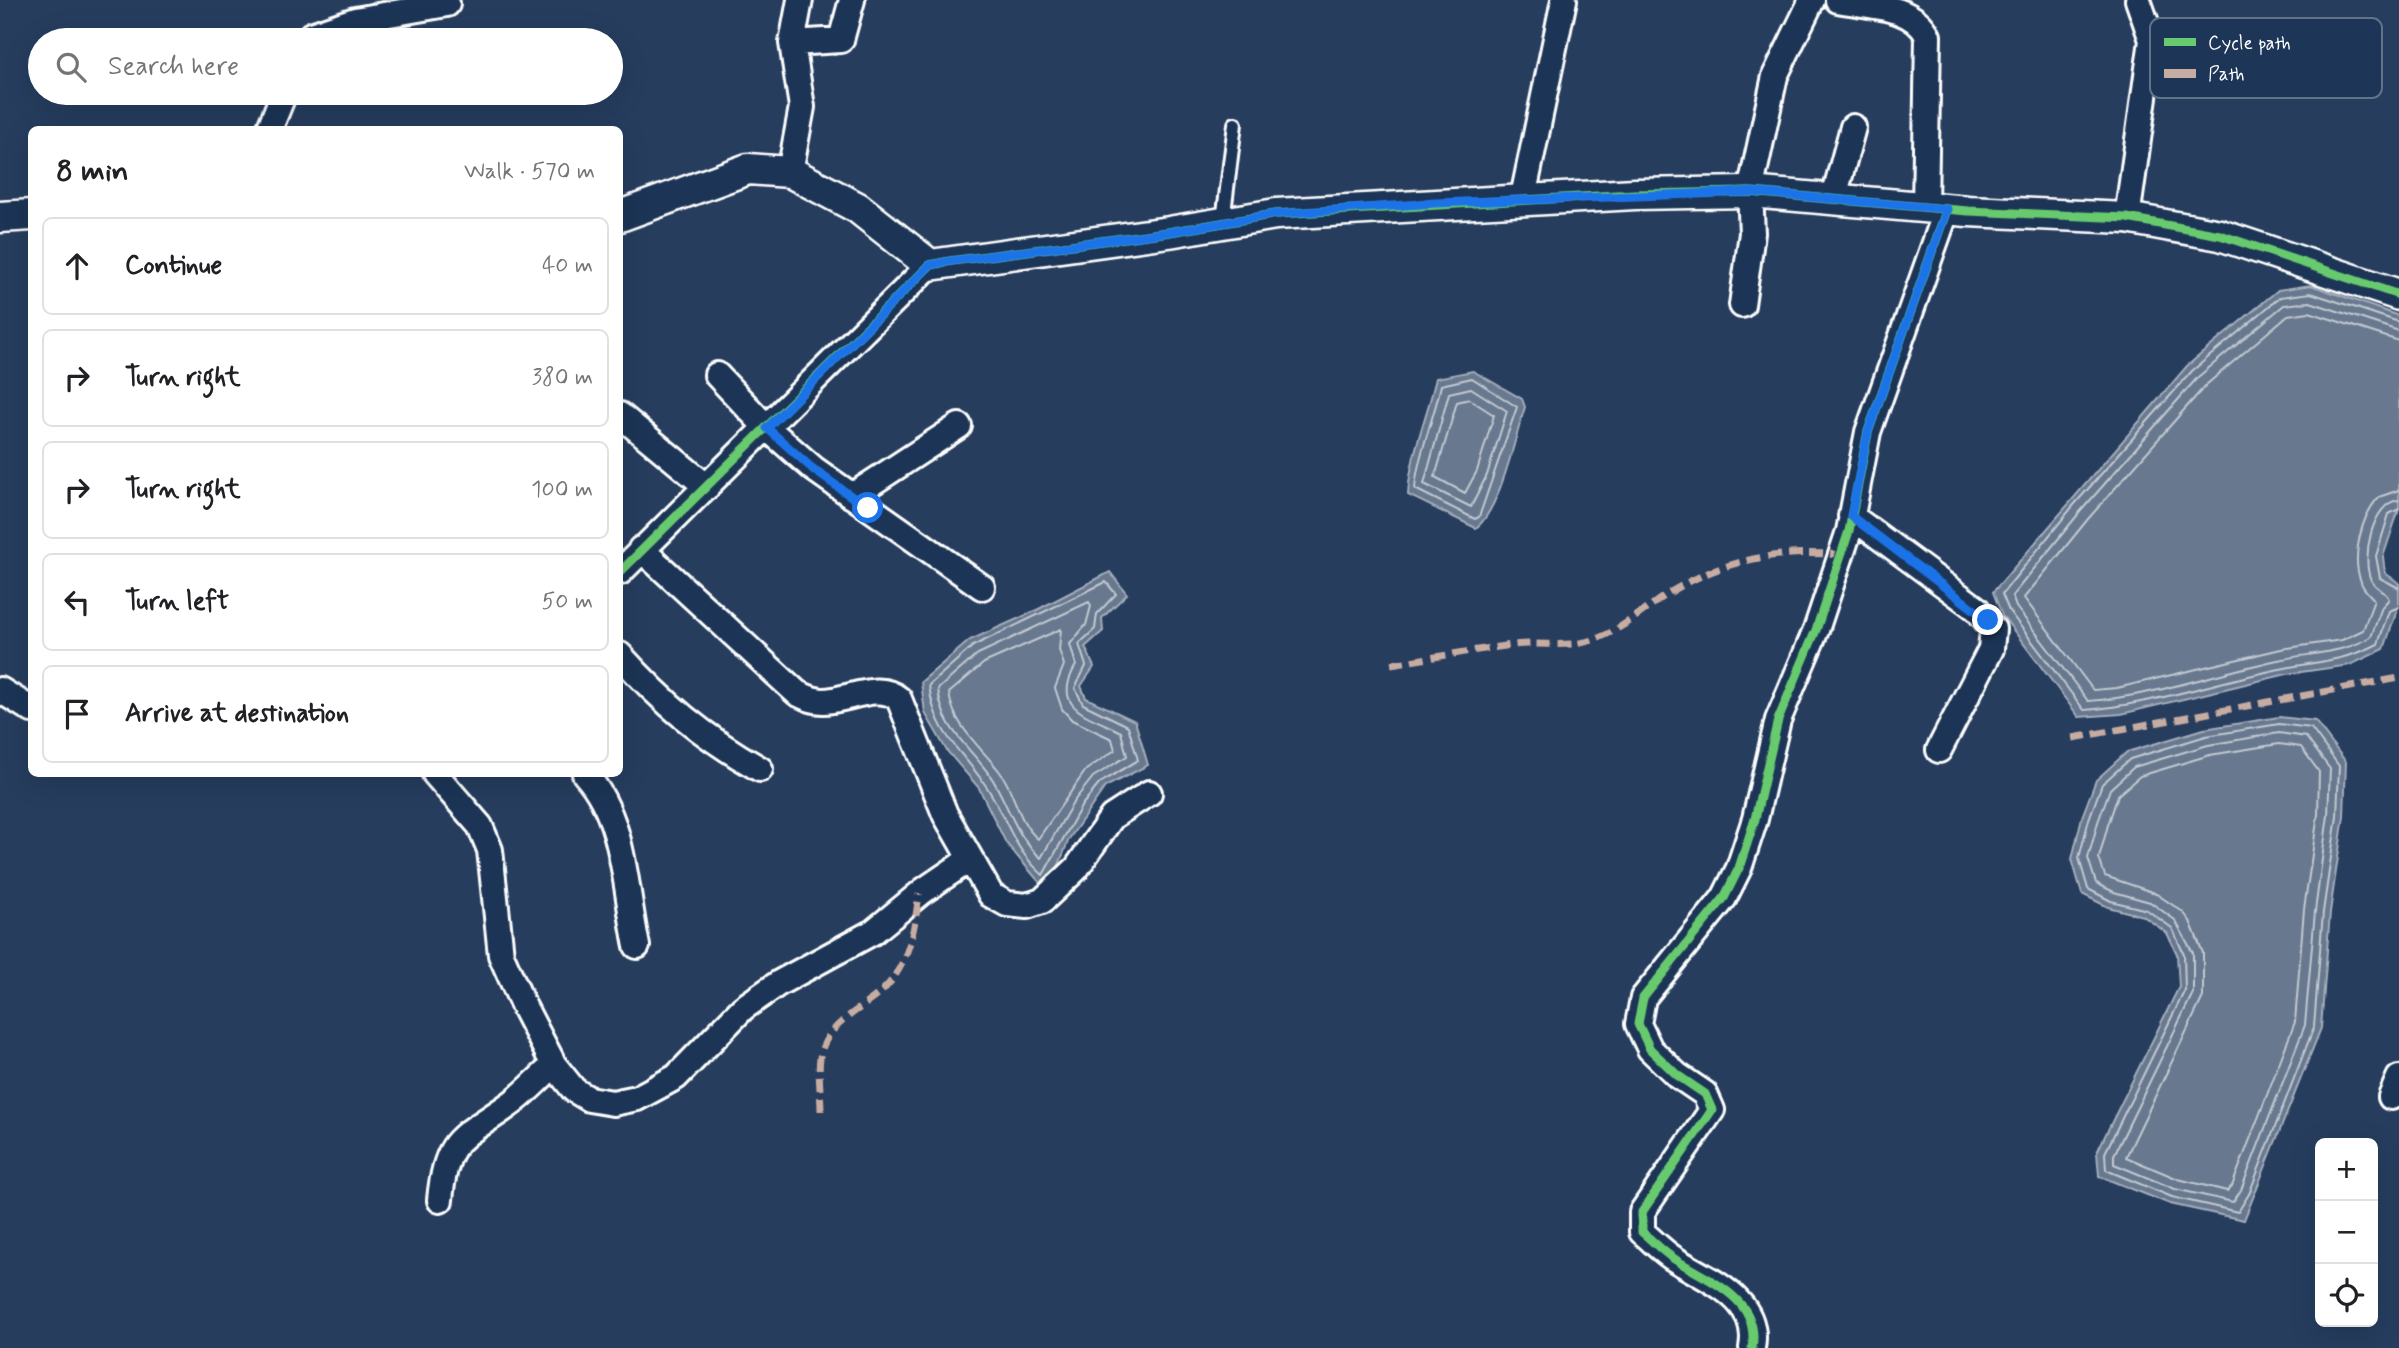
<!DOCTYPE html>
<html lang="en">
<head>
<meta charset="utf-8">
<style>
  body { margin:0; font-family:Mynerve,sans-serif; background:#f6f6f6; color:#202124 }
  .controls { position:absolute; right:21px; bottom:21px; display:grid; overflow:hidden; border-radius:10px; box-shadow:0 7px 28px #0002 }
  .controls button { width:63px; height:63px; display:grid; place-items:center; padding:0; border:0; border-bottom:2px solid #e0e0e0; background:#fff; color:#202124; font:35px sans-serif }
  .stop { position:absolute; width:21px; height:21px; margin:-16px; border:5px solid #1a73e8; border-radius:50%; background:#fff }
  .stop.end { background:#1a73e8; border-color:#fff; box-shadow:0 2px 7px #0008 }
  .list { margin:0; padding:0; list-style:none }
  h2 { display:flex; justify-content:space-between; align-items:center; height:91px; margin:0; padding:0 28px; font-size:30px }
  h2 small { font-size:23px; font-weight:400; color:#757577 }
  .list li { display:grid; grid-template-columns:46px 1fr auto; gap:21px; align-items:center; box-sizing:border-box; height:98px; margin:0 14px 14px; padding:0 14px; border:2px solid #e0e0e0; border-radius:10px }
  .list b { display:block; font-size:26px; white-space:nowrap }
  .list em { font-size:23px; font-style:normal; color:#757577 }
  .icon { flex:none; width:38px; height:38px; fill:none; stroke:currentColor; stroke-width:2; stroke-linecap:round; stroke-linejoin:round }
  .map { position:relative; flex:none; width:2399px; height:1348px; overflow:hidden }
  .search { position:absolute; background:#fff; box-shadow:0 7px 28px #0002; left:28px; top:28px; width:595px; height:77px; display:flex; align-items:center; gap:18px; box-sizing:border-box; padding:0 24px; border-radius:38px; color:#757577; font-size:26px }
  .panel { position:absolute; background:#fff; box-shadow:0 7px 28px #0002; left:28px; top:126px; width:595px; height:651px; border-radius:10px }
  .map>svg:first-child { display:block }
  .water { fill:#67788e; stroke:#a4aebb; stroke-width:2 }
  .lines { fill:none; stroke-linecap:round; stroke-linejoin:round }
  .shore { stroke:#c2c9d2; stroke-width:2 }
  .service-casing { stroke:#fff; stroke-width:18 }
  .minor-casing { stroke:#fff; stroke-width:30 }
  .tertiary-casing { stroke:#fff; stroke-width:35 }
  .service { stroke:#1d3557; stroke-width:12 }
  .minor { stroke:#1d3557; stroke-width:24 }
  .tertiary { stroke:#1d3557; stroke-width:30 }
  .quiet { stroke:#c7aca2; stroke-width:7; stroke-dasharray:14 7; stroke-linecap:butt }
  .cycleway-casing { stroke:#1d3557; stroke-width:13 }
  .cycleway { stroke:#67ca6e; stroke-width:9 }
  .route { stroke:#1a73e8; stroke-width:9 }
  .key { fill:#1d3557; stroke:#617289; stroke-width:2 }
  .key-label { font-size:19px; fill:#fff }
</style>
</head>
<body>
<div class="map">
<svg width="2399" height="1348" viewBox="0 0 2399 1348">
  <rect width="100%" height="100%" fill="#263d5e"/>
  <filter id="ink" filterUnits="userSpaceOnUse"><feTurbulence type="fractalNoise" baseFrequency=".0143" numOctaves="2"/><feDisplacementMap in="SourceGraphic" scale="14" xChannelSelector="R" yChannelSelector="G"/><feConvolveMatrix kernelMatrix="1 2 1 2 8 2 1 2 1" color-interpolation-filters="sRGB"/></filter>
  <g filter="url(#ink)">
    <path class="water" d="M2311,285L2399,316V509L2383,557L2385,573L2399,583V604L2384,649L2350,665L2287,674L2121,714L2079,717L2002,615L1993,592L2187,366L2278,290Z
      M1473,371L1522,399L1525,407C1515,437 1500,510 1476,528L1408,495C1410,455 1427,417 1436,378Z
      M1110,572L1127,594L1102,618L1103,631L1085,647L1094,667L1081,686L1086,698L1135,721L1148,765L1105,787L1069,839L1052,883L1041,884L1006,843L979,788L947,751L925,713L921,682L970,640L1031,613Z
      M2279,717L2315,721L2346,762L2344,816L2330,912L2321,1028L2244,1220L2170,1204L2099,1176L2097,1152L2179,987L2177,954L2167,933L2143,916L2108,907L2082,894L2072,859L2082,817L2096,780L2127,752L2204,729Z"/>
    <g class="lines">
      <path class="shore" d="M2399,322L2311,293L2280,297L2192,371L2073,506L2002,594L2009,611L2084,710C2152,705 2218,681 2285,668C2321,661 2344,661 2378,644L2389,611L2399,607
        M2399,331L2310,302L2284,305L2198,377L2080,512L2012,596L2016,607L2088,701C2154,697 2218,672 2283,659C2314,653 2343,653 2371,637L2382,607L2389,599C2386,591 2375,588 2371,580C2361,559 2372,502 2399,500
        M2399,341L2309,312L2288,315L2206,385L2088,519L2024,598L2093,690L2117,688L2281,649L2342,640L2363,630L2374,600C2370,594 2363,590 2361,582C2351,557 2361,516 2379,497L2399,490
        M1472,378L1517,407L1479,517L1475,519L1415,489C1417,458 1434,418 1441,385Z
        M1471,388L1507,411L1487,475L1471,507L1424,484L1449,393Z
        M1469,399L1494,415L1477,471L1465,493L1435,477L1457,402Z
        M2399,509L2389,514L2376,556L2380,578L2399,588
        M1106,582L1116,594L1097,614L1095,629L1079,644L1086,666L1075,688L1083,704L1128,726L1138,760L1100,783L1082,805L1043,875C1010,846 1007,815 984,783C959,748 934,732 929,685L973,646Z
        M1089,602L1091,606L1086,625L1070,644L1076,665C1050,710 1089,715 1121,732L1127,756L1093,777L1074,801L1041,858C1016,837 1009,807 993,780C972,747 942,732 938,689L978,654Z
        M1061,629L1059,650L1064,665L1055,688L1062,709L1072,720L1112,739L1115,750L1086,770L1038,839C1018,823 1015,792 1000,772C981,747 953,726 949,693L984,663Z
        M2279,724L2311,728L2339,766L2337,816L2323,912L2314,1027L2249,1194L2238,1212L2172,1197L2106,1170L2105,1153L2185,990L2184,954L2172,928L2147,910L2111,901L2088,889L2079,858L2089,819L2102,784L2130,759L2206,736Z
        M2279,733L2306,737L2330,769L2328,815L2315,911L2305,1025L2241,1190L2233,1202L2175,1189L2114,1164V1155L2193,993V953L2175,920L2150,902L2114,892L2096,883L2088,858L2098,822L2110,789L2134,767L2208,745Z
        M2279,744L2301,747L2319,772L2318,814L2304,909L2295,1022L2232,1186L2227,1191L2178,1179L2126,1157L2203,997V953L2190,921L2183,912L2155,893L2105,876L2099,858L2108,825L2118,795L2140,776L2210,755Z"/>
      <defs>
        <path id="service" d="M1223,221L1235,124"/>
        <path id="minor" d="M1838,0C1869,6 1913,5 1928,36L1925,207
          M307,40L311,35L355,20L447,4
          M792,43L800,0
          M269,130L284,93
          M790,172L802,107L792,43L841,40L852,0
          M1834,197L1853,127
          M1522,202L1564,0
          M2127,218L2152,40L2138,0
          M1742,305L1752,233L1750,192L1775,76L1812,0
          M717,375L767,428L814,469L982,587
          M620,415L707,487
          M852,496L959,426
          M1851,516L1977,609L1993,629L1991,649L1939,750
          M641,549L797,693C806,697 813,701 823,701C847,701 879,681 899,699L945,814L991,895L1007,904L1027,906L1042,901L1076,869L1112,817L1149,793
          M620,572L930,265
          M620,655C664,704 702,736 760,769
          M0,690L32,710
          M435,774L480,826L490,850L501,955L524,1007L554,1065L574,1090L589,1099L613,1103L637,1098L676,1077L743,1008L779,983L873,932L923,891L970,859
          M585,774C625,818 625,889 637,946
          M2391,1097L2399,1078
          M440,1200C446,1135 462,1139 509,1105C525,1094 539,1078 554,1065
          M1752,1348C1761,1299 1709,1281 1676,1260C1664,1253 1653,1241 1642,1232V1212L1712,1110L1705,1094L1677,1075L1650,1049L1638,1024L1643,998L1724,898L1739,868L1755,819L1778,720L1816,630L1849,531L1868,432L1947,209"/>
        <path id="tertiary" d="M620,216L748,169L790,172L858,208L930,265L1169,232L1276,214L1635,194L1750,192L1968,211L2127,218L2220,235L2399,295
          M0,217L32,215"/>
      </defs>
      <use href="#service" class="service-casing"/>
      <use href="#minor" class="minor-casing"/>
      <use href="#tertiary" class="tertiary-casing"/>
      <use href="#service" class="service"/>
      <use href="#minor" class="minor"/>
      <use href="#tertiary" class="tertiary"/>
      <path class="quiet" d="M1391,664C1432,658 1472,650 1513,645C1539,642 1568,648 1593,640C1620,631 1642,611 1666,595C1719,561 1777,549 1839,555
        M2073,738L2399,678
        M821,1111C821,1093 817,1069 821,1052C829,1022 865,1008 885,988C909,963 915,927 919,894"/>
      <defs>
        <path id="cycleway" d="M620,572L930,265L951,261L1169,232L1276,214L1635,194L1750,192L1968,211L2127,218L2220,235L2399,295
          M1752,1348C1761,1299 1709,1281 1676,1260C1664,1253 1653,1241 1642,1232V1212L1712,1110L1705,1094L1677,1075L1650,1049L1638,1024L1643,998L1724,898L1739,868L1755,819L1778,720L1816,630L1849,531L1868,432L1947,209"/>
      </defs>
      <use href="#cycleway" class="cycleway-casing"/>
      <use href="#cycleway" class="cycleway"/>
    </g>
  </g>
  <g class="lines" filter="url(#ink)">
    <path class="route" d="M868,508L814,470L767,428L930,265L951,261L1169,232L1276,214L1436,203L1750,192L1947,209L1868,432L1851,516L1988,620"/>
  </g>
  <rect x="2150" y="18" width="232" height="80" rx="10" class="key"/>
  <rect x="2164" y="38" width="32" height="8" fill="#67ca6e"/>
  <rect x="2164" y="69" width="32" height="9" fill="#c7aca2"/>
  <g class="key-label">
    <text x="2208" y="49">Cycle path</text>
    <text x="2208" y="80">Path</text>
  </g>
</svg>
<div class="controls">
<button>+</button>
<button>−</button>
<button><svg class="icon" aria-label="locate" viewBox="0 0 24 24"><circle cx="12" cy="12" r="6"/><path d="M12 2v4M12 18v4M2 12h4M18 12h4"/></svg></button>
</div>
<div class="stop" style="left:868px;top:508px"></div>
<div class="stop end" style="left:1988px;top:620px"></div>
<div class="search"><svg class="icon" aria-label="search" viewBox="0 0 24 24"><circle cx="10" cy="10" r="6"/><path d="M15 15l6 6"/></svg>Search here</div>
<section class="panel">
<h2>8 min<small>Walk · 570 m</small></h2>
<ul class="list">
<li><svg class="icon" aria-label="ahead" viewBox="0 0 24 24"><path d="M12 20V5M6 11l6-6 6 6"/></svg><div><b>Continue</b></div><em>40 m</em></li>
<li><svg class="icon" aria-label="right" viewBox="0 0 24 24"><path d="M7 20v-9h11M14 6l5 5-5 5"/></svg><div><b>Turn right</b></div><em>380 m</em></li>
<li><svg class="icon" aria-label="right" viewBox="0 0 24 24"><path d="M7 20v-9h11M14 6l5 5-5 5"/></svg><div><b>Turn right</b></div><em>100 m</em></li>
<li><svg class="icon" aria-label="left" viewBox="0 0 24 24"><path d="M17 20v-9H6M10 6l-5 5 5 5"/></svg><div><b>Turn left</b></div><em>50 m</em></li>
<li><svg class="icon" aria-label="arrive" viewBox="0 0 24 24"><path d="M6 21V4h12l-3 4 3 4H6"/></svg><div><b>Arrive at destination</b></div></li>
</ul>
</section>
</div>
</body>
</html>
